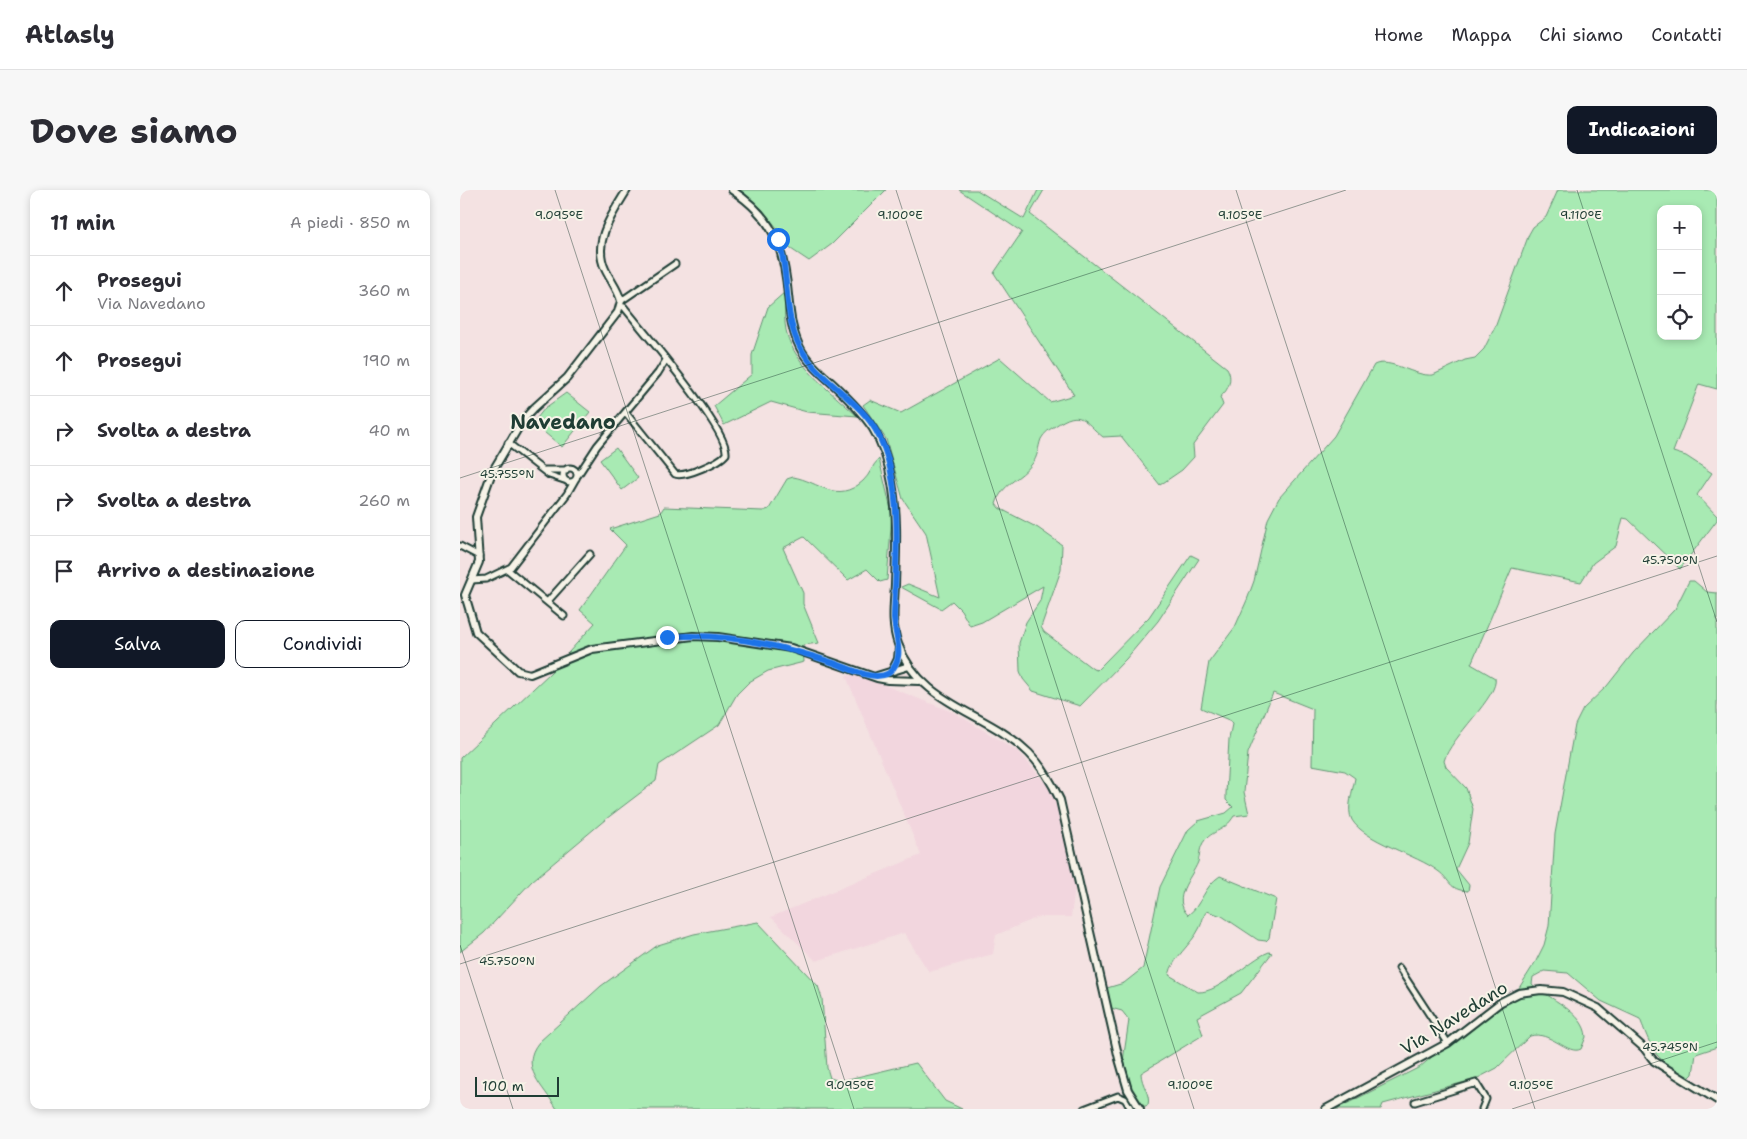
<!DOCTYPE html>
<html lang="it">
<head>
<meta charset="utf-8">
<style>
  body { margin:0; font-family:"Shantell Sans",sans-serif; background:#f7f7f7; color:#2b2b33 }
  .controls { position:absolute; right:15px; top:15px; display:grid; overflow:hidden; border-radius:10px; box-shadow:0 2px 8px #0003 }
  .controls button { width:45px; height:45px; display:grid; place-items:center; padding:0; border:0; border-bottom:1px solid #e1e1e2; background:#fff; color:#2b2b33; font:25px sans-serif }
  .scale { position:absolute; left:15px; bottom:12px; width:84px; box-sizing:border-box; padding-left:5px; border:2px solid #1f3d34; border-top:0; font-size:14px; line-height:18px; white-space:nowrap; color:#1f3d34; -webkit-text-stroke:4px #f7f3e8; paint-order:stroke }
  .stop { position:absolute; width:15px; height:15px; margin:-11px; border:4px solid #1a73e8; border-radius:50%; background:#fff }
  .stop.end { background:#1a73e8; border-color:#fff; box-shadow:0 1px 5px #0008 }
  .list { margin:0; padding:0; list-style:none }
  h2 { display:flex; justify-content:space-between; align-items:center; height:65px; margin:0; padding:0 20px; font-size:21px }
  h2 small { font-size:16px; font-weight:400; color:#7c7c81 }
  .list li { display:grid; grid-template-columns:32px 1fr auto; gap:15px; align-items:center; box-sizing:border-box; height:70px; padding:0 20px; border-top:1px solid #e1e1e2 }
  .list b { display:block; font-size:19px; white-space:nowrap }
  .list p { margin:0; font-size:16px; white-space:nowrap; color:#7c7c81 }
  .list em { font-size:16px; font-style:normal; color:#7c7c81 }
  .actions { display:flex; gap:10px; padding:15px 20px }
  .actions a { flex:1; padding:11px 0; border:1px solid #111827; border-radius:10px; text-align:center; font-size:18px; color:#111827 }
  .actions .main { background:#111827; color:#fff }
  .icon { flex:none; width:28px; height:28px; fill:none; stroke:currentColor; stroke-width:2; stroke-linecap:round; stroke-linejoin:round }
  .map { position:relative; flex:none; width:1257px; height:919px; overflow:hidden; border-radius:10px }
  header { display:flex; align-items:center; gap:30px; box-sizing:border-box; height:70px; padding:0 25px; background:#fff; border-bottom:1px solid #e1e1e2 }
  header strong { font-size:24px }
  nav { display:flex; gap:28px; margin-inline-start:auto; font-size:18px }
  .intro { display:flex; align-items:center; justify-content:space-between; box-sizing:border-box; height:120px; padding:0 30px }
  h1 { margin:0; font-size:35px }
  .button { padding:12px 22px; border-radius:10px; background:#111827; color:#fff; font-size:18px; font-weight:700 }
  main { display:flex; gap:30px; padding:0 30px }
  aside { flex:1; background:#fff; border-radius:10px; box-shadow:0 2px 8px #0003 }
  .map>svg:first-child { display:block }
  .built { fill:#f2d6de }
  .green { fill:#a8eab3; stroke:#649474; fill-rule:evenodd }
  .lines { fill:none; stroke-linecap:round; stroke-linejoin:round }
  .minor-casing { stroke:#1f3d34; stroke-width:9 }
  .tertiary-casing { stroke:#1f3d34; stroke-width:10 }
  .minor { stroke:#f7f3e8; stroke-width:5 }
  .tertiary { stroke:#f7f3e8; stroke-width:6 }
  .route { stroke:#1a73e8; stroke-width:6 }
  .ticks { fill:none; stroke:#1f3d34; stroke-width:1; stroke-opacity:0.45 }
  .labels { text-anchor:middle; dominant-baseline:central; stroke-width:4; stroke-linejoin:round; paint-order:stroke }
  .street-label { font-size:18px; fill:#1f3d34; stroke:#f7f3e8 }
  .quarter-label { font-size:20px; font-weight:bold; fill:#1f3d34; stroke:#f7f3e8 }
  .ticks-label { font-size:12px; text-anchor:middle; fill:#1f3d34; stroke:#f7f3e8; stroke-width:4; stroke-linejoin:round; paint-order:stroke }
</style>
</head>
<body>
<header>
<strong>Atlasly</strong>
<nav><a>Home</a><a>Mappa</a><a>Chi siamo</a><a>Contatti</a></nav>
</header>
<div class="intro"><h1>Dove siamo</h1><a class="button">Indicazioni</a></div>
<main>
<aside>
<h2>11 min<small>A piedi · 850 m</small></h2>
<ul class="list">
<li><svg class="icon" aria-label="ahead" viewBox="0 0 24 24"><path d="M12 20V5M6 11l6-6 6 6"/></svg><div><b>Prosegui</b><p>Via Navedano</p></div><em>360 m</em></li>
<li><svg class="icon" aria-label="ahead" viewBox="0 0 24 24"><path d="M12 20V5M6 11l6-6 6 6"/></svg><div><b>Prosegui</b></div><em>190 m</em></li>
<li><svg class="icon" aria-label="right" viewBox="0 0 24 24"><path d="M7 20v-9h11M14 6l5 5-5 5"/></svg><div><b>Svolta a destra</b></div><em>40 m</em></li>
<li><svg class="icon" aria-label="right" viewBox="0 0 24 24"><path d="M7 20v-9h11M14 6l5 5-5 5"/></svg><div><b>Svolta a destra</b></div><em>260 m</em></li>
<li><svg class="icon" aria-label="arrive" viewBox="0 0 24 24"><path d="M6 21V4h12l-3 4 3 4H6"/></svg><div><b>Arrivo a destinazione</b></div></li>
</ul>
<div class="actions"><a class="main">Salva</a><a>Condividi</a></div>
</aside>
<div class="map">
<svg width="1257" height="919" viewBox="0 0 1257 919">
  <rect width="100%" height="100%" fill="#f4e2e2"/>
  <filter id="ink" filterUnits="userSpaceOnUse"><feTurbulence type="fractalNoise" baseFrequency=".02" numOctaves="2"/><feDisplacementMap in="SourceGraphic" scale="10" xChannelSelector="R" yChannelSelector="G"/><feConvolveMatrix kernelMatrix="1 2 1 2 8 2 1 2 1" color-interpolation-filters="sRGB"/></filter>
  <g filter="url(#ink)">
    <path class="built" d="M396,484L495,523L559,562L592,601L616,689L611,727H578L536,745L533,764L469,782L444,743L356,771L311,727L461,665L386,486Z"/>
    <path class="green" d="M278,0H426L372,54L349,71L325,55L317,38L302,19Z
      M499,0H517L564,29L578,0H584L570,24L767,178C773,188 769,200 760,207L763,215L733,255L734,267L722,280L700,295L661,246L643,247C623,231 622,218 595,236C590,239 584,243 581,249C578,257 578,267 572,274C561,289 541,294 536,314L539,318L578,338L602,355L601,380L581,437L584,442L633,479L637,480L641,476L689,427L731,365L739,369L698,431L666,469L620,516L573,501L563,489L560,481L559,453L566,432L580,411L583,396L522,432L510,436L501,420L492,411L481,419L441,397L448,394L480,407L466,343L443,309L426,249L403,215L410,210L441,223L540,168L590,212L614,205L534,83L562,42Z
      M1098,0H1257V199L1239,194L1213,262L1226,266L1252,283L1237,305L1257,326V330L1220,379L1168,329L1163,328L1156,356L1133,373L1121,392L1052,378L1011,474L1035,488C1040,505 990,548 984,571L986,577L1006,598L1013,619L1008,653L996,679L1009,695L1008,701C988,700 991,690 978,681C957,665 904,651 892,630C886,619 893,600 895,588L885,581L852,575L853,519L813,503L788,563L784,602L789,624L774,626C764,642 755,639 745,650C739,657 740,665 738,672C731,689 711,708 728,725C742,715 744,696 760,686L816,709L809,748L806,751L798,750L762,726L747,721C742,727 743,732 739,739C731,755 713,767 709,785L738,802C760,803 788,770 809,762L812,763L781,803L737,827L743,845L681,883C681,895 691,904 688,915L677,919L663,871L669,830L662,821L651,818L647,798L664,793L683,778L700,697L728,640L738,631L766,623L773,617L766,610V604L769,549L772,534L771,531L741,518L749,472L775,437L787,410L794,391L808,329L819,308L874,246L914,175C930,167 954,187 973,185L1005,170L1015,168L1024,159L1036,135L1069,44L1073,37L1086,27ZM1201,19H1238V146H1201Z
      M325,102C325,112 324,123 325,133C328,172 371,201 397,226L347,222L311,212L264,235L254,216L292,184V165L308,117Z
      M106,203L130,222L102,257L73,233L85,218Z
      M156,258L178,288L162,300L140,270Z
      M419,269L432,324L427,390L420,392L407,379L388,390L344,347L323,358L343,403V414L359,453L343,455L344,472L308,481L289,492L277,504L259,535L199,575L196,591L146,629L72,691L24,743L0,762V568L91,482L135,433L120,420L166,355L150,339L200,323L204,317L303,321L309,319L327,289L333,287C359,291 376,315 403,291C410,285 412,275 419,269Z
      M1229,391H1234L1247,402L1257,403V857L1236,864L1233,884L1229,888C1194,867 1195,867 1180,829L1141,811L1108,783L1084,781L1073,787L1072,794C1087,808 1125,822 1126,847L1121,859C1108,866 1090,840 1070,846L1037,878L1016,889L923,914L921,919H876L960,877L1017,829L1059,798L1076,771L1084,755L1089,736L1095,644L1115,535L1123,519L1147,496L1173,463L1215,419Z
      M298,732L358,796L362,808L367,878L370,888L380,891L456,873L485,911L502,919H97C84,897 58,877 79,852L141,796L198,755L234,744Z"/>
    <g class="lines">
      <defs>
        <path id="minor" d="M161,111L215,74
          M160,116L164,117C182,140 269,240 266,264C260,272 224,288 215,284L166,223
          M48,253L89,285L107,291
          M103 285a7 7 0 1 1 14 0a7 7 0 1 1-14 0Z
          M85,280H106
          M118,285L137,256L198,183L206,170
          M0,356L19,366
          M48,380L104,426
          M12,390L26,389L51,377L107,304L115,290
          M88,411L130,364
          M939,778L988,853
          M955,912L1016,893L1026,909L1022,919
          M624,919L658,906L665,909L671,919"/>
        <path id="tertiary" d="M167,0C153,23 132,51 145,79C150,90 158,99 161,111L158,122L107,188L74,218L63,230L32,282L16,327L19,372L5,405L16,442L58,481L70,484L132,459L233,446L258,447L331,458L417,488L428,490L459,491
          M272,0C313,27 324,57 328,105C330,125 332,145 343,163C351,175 363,185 374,195C408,227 424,246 432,293C438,326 436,361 435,395C434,415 431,435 438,454C461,516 526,521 569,563C582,576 592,593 600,610L659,869L668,900L680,919
          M432,481L438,469L439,458
          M417,486L449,476
          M866,919L988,853L1041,812L1059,803L1081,800L1103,802L1138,818L1184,858L1194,871L1257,910"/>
      </defs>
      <use href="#minor" class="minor-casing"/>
      <use href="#tertiary" class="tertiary-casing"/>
      <use href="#minor" class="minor"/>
      <use href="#tertiary" class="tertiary"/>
    </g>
  </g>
  <g class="lines" filter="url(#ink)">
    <path class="route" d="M207,447C263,442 321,455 374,473C389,478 413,492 429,483C446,468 435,448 434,428C435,368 448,274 405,225C384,201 352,183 338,153C323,121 330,83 318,49"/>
  </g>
  <path class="ticks" d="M95,0L394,919M436,0L734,919M776,0L1075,919M1117,0L1257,432M0,288L886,0M0,755L53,919M0,774L1257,366M1052,919L1257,852"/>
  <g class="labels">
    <g class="street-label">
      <text transform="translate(994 828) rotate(-32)">Via Navedano</text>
    </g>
    <g class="quarter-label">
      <text x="103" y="232">Navedano</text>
    </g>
  </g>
  <g class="ticks-label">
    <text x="99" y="29">9.095°E</text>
    <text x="440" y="29">9.100°E</text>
    <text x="780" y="29">9.105°E</text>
    <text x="1121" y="29">9.110°E</text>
    <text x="47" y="288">45.755°N</text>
    <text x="1210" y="374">45.750°N</text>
    <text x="47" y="775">45.750°N</text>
    <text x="1210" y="861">45.745°N</text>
    <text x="390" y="899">9.095°E</text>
    <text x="730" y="899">9.100°E</text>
    <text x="1071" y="899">9.105°E</text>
  </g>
</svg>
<div class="controls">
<button>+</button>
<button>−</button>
<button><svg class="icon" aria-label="locate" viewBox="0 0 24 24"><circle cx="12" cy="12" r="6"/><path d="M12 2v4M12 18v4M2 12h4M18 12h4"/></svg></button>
</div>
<div class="scale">100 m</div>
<div class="stop" style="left:318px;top:49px"></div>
<div class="stop end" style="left:207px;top:447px"></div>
</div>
</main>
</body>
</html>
